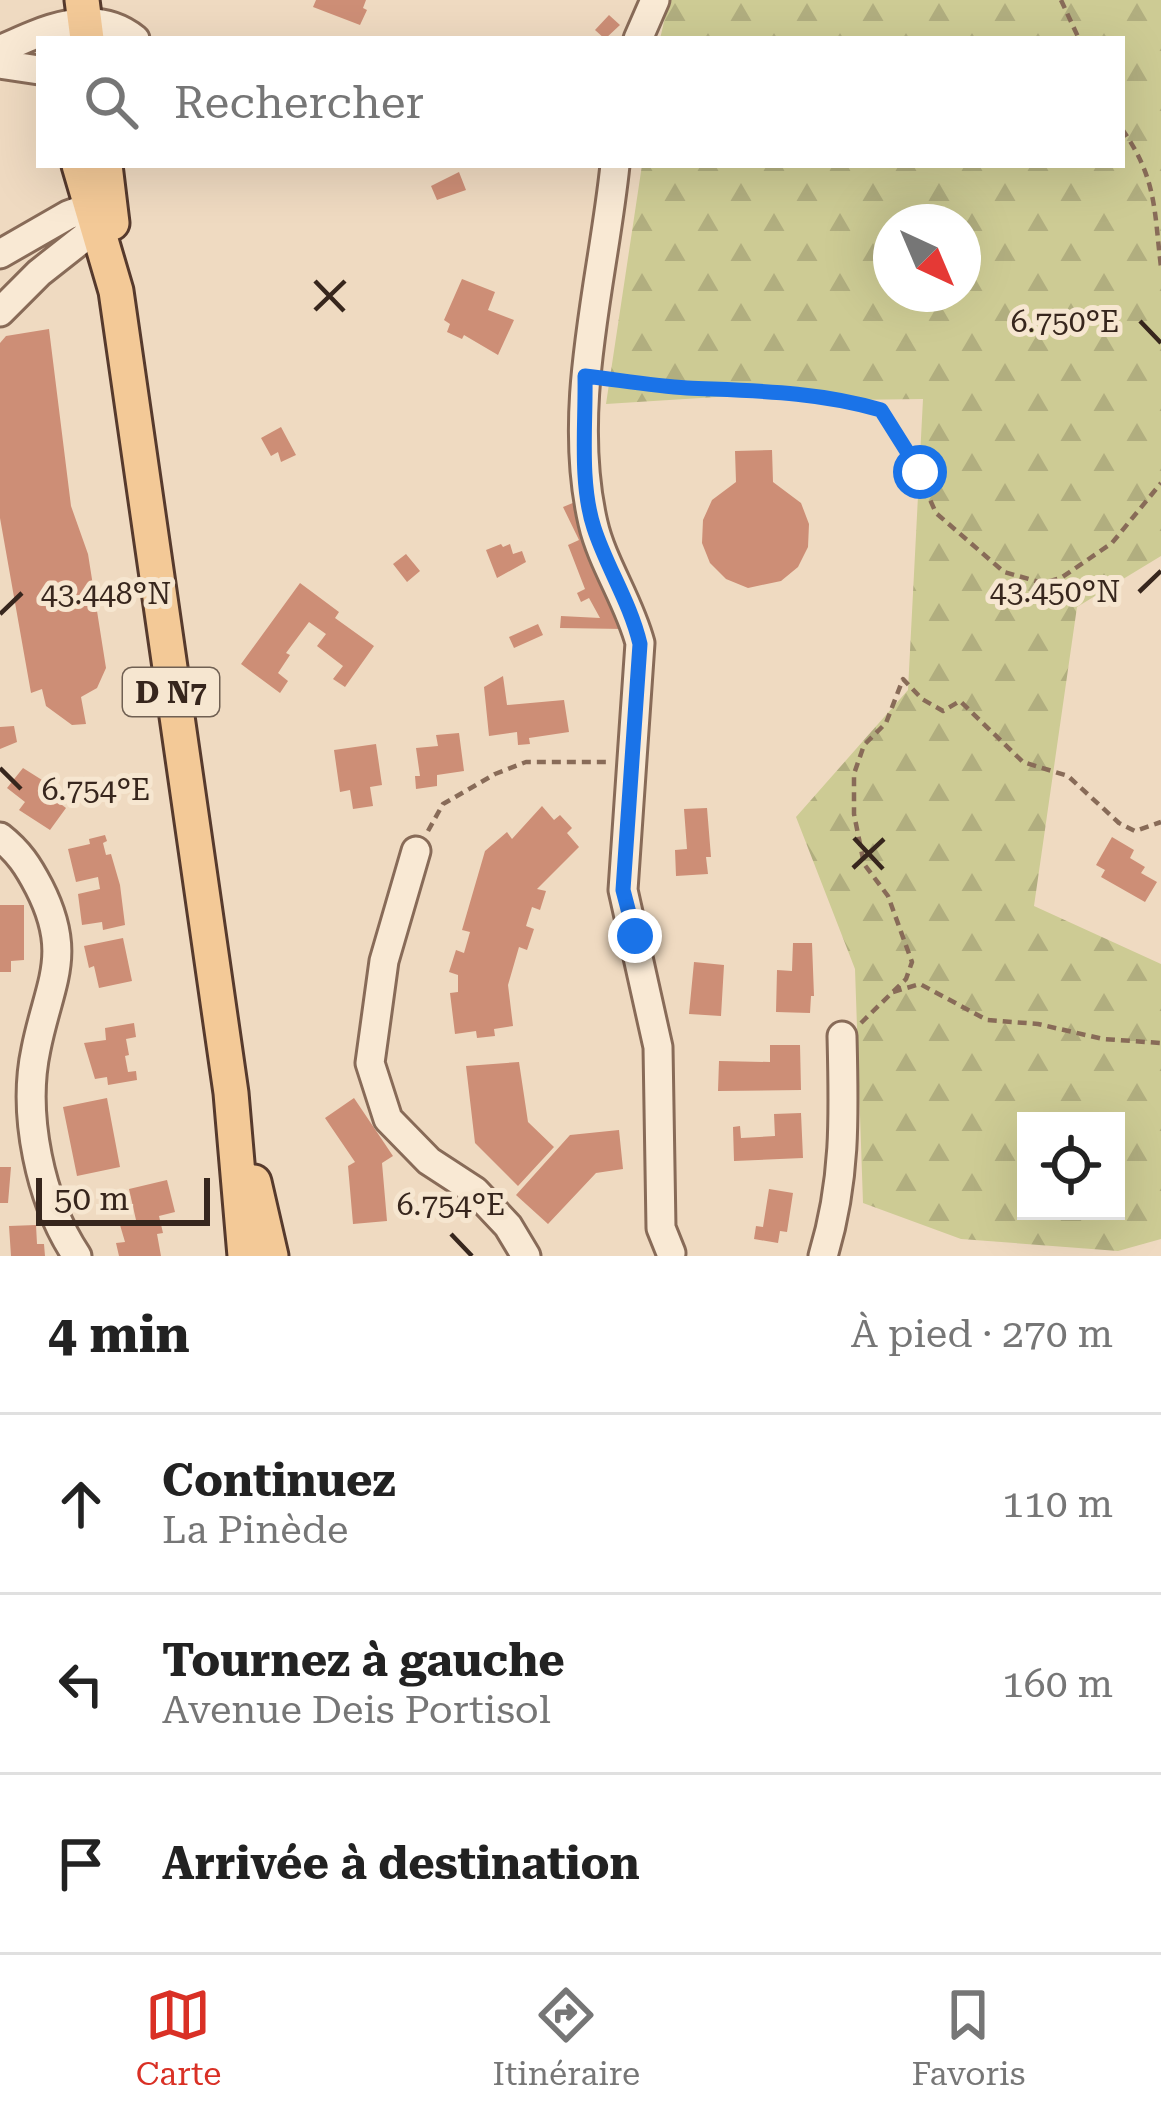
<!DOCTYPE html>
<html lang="fr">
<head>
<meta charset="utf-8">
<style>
  body { margin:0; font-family:"Roboto Serif",serif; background:#f6f6f6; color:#222 }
  .controls { position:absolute; right:36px; bottom:36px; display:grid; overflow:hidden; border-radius:0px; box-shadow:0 12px 48px #0002 }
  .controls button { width:108px; height:108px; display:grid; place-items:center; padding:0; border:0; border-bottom:3px solid #e0e0e0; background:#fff; color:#222; font:60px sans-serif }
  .compass { position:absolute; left:873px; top:204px; width:108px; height:108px; border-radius:50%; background:#fff; box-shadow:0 12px 48px #0002; rotate:136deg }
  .scale { position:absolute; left:36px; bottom:30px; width:174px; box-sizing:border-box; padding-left:12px; border:6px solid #37261d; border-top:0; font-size:33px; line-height:42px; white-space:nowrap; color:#37261d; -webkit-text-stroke:9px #f6e6d0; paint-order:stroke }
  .stop { position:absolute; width:36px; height:36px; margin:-27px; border:9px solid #1a73e8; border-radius:50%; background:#fff }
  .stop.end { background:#1a73e8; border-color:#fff; box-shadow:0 3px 12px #0008 }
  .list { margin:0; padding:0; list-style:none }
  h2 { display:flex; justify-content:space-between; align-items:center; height:156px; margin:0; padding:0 48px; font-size:51px }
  h2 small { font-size:39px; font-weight:400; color:#767676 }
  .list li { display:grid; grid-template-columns:78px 1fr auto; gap:36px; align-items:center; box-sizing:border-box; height:180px; padding:0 48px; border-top:3px solid #e0e0e0 }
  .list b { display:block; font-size:45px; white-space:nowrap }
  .list p { margin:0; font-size:39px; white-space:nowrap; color:#767676 }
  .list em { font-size:39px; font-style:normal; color:#767676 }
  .icon { flex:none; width:66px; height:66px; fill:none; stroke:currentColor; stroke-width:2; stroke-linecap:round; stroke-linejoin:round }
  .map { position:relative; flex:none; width:1161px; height:1256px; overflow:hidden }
  .search { position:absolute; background:#fff; box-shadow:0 12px 48px #0002; left:36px; right:36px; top:36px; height:132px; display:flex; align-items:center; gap:30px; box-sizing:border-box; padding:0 42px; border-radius:0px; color:#767676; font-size:45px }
  .sheet { height:696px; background:#fff }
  nav { display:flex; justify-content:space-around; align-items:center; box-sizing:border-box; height:168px; border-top:3px solid #e0e0e0; background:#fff; font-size:33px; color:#767676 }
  nav a { display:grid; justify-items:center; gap:6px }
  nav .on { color:#d93025 }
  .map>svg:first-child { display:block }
  .forest { fill:url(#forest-firs); fill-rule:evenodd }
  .building { fill:#cd8e76 }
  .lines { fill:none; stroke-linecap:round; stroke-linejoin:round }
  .minor-casing { stroke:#886b58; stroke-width:33 }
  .major-casing { stroke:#563a2d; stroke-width:39 }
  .path { stroke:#886b58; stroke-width:4.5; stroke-dasharray:9 6; stroke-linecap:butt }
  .minor { stroke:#f9e9d4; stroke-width:27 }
  .major { stroke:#f3c997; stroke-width:33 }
  .route { stroke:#1a73e8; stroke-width:15 }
  .ticks { fill:none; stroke:#37261d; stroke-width:4.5 }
  .labels { text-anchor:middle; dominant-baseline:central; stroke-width:10; stroke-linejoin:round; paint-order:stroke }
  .shield { fill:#f6e6d0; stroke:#706053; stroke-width:3 }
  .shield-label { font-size:30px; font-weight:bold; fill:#37261d }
  .ticks-label { font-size:30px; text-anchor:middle; fill:#37261d; stroke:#f6e6d0; stroke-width:10; stroke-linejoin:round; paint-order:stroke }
</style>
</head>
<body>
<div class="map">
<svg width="1161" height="1256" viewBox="0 0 1161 1256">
  <defs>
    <pattern id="forest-firs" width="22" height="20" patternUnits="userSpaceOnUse" patternTransform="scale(3)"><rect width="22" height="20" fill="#cdcb94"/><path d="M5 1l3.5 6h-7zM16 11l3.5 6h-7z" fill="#b1ae7f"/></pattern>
  </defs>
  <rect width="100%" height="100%" fill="#efdac1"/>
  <path class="forest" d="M669,0H1161V556L1077,607L1034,906L1161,964V1239L1118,1251L961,1239L863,1203L855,969L796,817L908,690L923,399L846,400L797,392L606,404L642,165H1122V39H660ZM891,222H963V294H891ZM1026,1121H1116V1211H1026Z"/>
  <path class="building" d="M316,0H366L363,8L367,10L360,25L313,7Z
    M609,15L620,25L605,39L595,30Z
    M459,172L466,190L437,200L431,186Z
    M462,279L495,292L488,310L514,320L498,355L464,335L462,339L447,332L450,324L444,320Z
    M49,329L71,506L88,554L106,668L97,688L81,697L86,724L72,725L46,706L42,689L31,693L0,518V343L6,336Z
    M281,427L296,455L281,462L278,452L271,456L261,438Z
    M772,450L773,482L801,503L809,524L808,547L798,567L781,581L748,588L726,579L710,563L702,543L703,520L712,500L736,482L735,451Z
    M580,500L624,629L560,628L561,616L600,618L589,598L581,602L577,593L585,589L568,545L579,540L563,507Z
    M501,544L503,547L510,544L513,554L522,551L526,562L497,578L486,550Z
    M406,554L420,571L407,582L393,564Z
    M300,583L339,612L335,618L374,646L345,687L333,679L343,666L317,646L326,634L309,622L286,653L290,655L278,673L288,681L280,693L241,664Z
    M538,624L543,635L514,648L509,637Z
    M503,676L507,705L564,700L569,732L529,738L530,744L518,745L517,732L489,736L484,687Z
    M14,726L17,742L0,749V727Z
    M459,733L464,771L437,775V786L416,789L415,776H420L416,748L438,746L436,735Z
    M376,744L382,785L370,787L373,806L353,809L350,790L340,792L334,750Z
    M23,768L50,785L45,792L66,808L50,830L19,810L25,802L7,788Z
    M542,806L554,820L560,815L572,828L567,833L579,847L537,889L546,891L540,910L532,907L526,926L534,929L527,950L519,947L508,985L513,1026L494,1029L495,1036L477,1038L476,1031L455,1034L450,993L458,992V975L449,972L456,950L464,953L470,932L462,930L485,851L507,832L512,839Z
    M707,808L711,857H706L708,874L676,876L675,850L687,849L684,809Z
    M105,835L107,841L103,843L106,855L111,854L120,885L125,925L103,930L102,922L82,925L78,894L100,889L98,877L76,882L68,849L90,844L89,839Z
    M1112,837L1134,850L1130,858L1145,867L1141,873L1157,882L1145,902L1101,877L1105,870L1096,865Z
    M0,905H24V960L11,961V972H0Z
    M123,938L132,981L99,988L94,966L89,968L84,946Z
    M793,943H812L814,996H811L810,1013L776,1012L777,970L792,971Z
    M694,962L724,965L721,1016L689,1014Z
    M134,1023L136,1037L126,1039L129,1055L125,1056L128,1072L136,1071L137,1080L108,1085L107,1077L95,1079L84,1043L106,1040L105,1028Z
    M770,1045H800L801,1090L718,1091L719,1061L770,1062Z
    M519,1062L528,1122L554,1147L518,1186L475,1143L466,1066Z
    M107,1098L120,1167L77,1176L63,1107Z
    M354,1098L393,1156L382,1163L387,1221L353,1224L348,1166L355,1162L325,1118Z
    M801,1113L803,1158L734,1161L733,1127L740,1126L741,1138L775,1136L774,1114Z
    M619,1130L623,1169L596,1173L548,1224L516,1195L570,1135Z
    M0,1167H11L8,1203H0Z
    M167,1180L175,1212L159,1216L163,1233L157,1234L161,1256H119L116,1243L125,1242L120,1225L136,1220L129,1189Z
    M769,1189L793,1193L787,1232L780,1231L778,1243L754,1239L756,1226L763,1227Z
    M36,1225L37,1244H44L45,1256H11L9,1226Z"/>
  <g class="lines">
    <defs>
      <path id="minor" d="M638,39L655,0
        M0,50C43,30 94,6 135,39
        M0,64L39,70
        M615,165C603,282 566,406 593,523C602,563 629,601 640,643L623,890L658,1047L661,1228L671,1253
        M0,254L68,215L109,200
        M0,312L39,273L110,217
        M0,837C19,852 28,866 39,887C74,955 49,983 36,1049C22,1114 40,1201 77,1256
        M416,851L384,961L370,1063L388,1119L429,1161L475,1191L508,1226L526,1256
        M823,1256C846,1180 844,1115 842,1036"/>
      <path id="major" d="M82,0L87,39
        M79,165L116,291L231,1093L245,1256
        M105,165L112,223
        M254,1182L271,1256"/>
    </defs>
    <use href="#minor" class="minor-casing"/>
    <use href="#major" class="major-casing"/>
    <path class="path" d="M1061,0L1079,39
      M1122,129C1157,179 1154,210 1161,267
      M612,379C702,390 794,385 881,410L905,444L936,513L1004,572L1043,583L1061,578L1112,543L1161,483
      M428,831L443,804L495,774L526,762H606
      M893,992L920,984L987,1020L1038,1024L1103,1039L1161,1043
      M861,1023L906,979L912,962L888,896L864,864L854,814V774L864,745L886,723L903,679L922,699L943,711L960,701L1023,762L1068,776L1119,823L1135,831L1161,822"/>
    <use href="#minor" class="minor"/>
    <use href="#major" class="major"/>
  </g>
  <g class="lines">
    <path class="route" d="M635,936L623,890L640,644C630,602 607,568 594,528C579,482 586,424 585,376C619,380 653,386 687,388C753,391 816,391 881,410L920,472"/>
  </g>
  <path class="ticks" d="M315,281L344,311M315,310L345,281M1140,321L1161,343M1139,592L1161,571M0,614L22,593M0,768L21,789M854,838L883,869M853,868L884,839M451,1234L472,1256"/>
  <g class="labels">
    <rect class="shield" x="123" y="668" width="96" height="48" rx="9"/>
    <g class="shield-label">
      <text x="171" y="692">D N7</text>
    </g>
  </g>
  <g class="ticks-label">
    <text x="1065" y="332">6.750°E</text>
    <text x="1055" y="602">43.450°N</text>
    <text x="106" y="604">43.448°N</text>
    <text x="96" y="800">6.754°E</text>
    <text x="451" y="1215">6.754°E</text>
  </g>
</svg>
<div class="controls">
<button><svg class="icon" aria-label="locate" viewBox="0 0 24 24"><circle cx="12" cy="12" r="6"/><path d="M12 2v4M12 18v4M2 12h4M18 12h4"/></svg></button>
</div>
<svg class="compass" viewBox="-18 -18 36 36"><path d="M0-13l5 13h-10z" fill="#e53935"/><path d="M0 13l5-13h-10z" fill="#767676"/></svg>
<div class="scale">50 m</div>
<div class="stop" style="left:920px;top:472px"></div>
<div class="stop end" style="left:635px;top:936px"></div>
<div class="search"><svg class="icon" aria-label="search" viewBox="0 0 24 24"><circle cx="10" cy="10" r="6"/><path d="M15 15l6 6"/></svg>Rechercher</div>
</div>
<section class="sheet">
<h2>4 min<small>À pied · 270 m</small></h2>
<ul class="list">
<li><svg class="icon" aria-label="ahead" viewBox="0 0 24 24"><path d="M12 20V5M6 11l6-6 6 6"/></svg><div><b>Continuez</b><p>La Pinède</p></div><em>110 m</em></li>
<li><svg class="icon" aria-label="left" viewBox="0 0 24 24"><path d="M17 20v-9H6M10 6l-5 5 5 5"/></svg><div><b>Tournez à gauche</b><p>Avenue Deis Portisol</p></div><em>160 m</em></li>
<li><svg class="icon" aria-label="arrive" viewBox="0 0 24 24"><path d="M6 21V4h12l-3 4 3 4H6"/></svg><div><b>Arrivée à destination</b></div></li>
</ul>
</section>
<nav>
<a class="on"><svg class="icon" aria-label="map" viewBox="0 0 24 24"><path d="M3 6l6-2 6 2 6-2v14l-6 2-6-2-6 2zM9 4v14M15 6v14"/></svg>Carte</a>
<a><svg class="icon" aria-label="directions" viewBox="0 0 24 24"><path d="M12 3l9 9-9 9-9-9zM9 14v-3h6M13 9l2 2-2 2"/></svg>Itinéraire</a>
<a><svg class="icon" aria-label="saved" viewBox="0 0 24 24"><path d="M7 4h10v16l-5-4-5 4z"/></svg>Favoris</a>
</nav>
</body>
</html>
